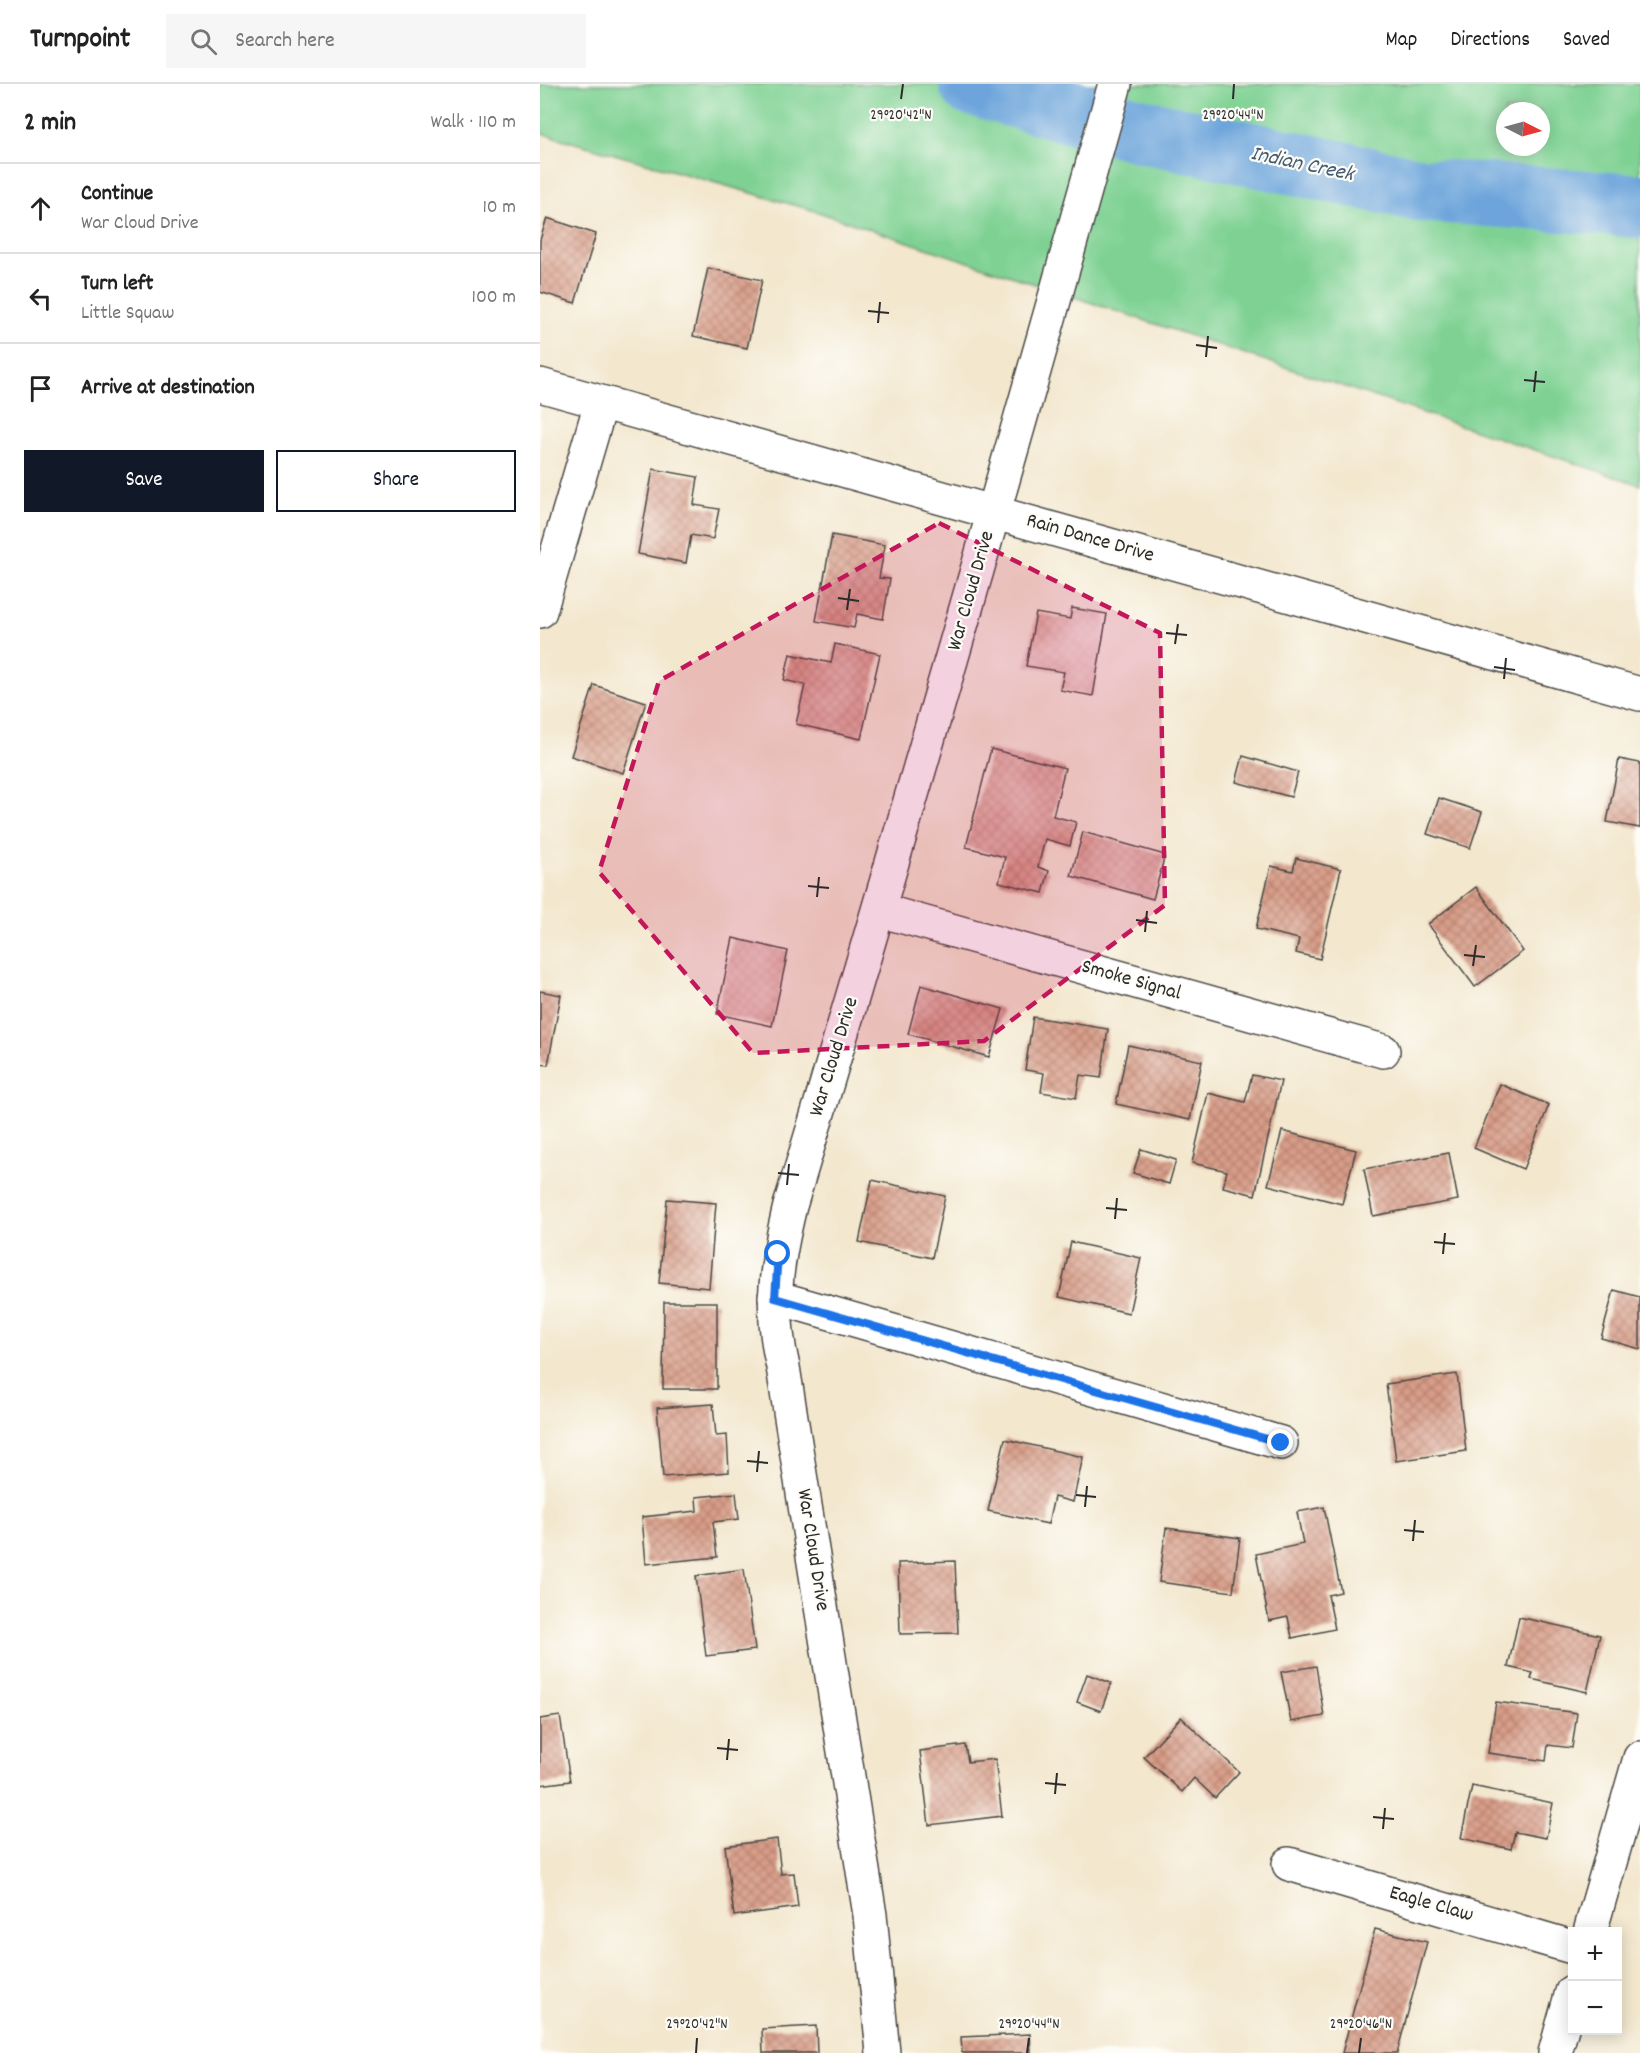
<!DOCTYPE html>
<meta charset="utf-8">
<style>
body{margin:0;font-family:Dekko,sans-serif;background:#f6f6f6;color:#222}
.controls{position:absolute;right:18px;bottom:18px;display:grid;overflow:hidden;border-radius:0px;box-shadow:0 3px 15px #0003}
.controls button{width:54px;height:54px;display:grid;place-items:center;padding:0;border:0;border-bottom:2px solid #e0e0e0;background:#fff;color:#222;font:30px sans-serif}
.compass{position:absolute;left:956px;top:18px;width:54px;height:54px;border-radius:50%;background:#fff;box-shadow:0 3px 15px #0003;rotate:96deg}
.stop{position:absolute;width:18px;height:18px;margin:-14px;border:4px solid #1a73e8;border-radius:50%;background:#fff}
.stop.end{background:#1a73e8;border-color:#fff;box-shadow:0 2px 6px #0008}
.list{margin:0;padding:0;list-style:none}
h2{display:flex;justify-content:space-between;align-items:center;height:78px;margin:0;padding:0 24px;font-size:26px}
h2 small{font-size:20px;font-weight:400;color:#767676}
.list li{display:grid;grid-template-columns:39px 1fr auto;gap:18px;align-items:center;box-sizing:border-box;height:90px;padding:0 24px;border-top:2px solid #e0e0e0}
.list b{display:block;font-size:22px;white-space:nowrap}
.list p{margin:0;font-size:20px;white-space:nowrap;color:#767676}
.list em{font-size:20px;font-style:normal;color:#767676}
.actions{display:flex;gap:12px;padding:18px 24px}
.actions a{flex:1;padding:14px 0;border:2px solid #111827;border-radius:0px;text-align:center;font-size:21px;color:#111827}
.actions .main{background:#111827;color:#fff}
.icon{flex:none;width:33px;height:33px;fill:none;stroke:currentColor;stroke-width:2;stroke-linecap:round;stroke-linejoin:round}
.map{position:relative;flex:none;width:1100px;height:1969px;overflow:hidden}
header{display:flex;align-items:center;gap:36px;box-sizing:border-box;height:84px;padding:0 30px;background:#fff;border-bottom:2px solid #e0e0e0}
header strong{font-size:28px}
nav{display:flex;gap:33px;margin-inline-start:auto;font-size:21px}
.search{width:420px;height:54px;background:#f6f6f6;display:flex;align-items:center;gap:15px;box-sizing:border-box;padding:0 21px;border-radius:0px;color:#767676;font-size:22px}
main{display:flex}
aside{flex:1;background:#fff}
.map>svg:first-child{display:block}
.green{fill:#7ed193;stroke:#547e5f;stroke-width:1.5;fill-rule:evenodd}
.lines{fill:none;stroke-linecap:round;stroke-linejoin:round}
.river{stroke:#6ca4db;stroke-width:64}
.building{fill:url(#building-cross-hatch)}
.minor-casing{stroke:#494743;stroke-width:36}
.minor{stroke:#fff;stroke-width:33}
.route{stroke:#1a73e8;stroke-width:8}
.marked{fill:#c2185b;fill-opacity:0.2;stroke:#c2185b;stroke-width:4.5;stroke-dasharray:12 8;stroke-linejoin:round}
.ticks{fill:none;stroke:#2b2b2b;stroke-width:2}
.labels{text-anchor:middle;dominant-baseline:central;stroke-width:4.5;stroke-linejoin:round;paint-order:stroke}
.street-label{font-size:21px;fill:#2b2b2b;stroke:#fdfcf7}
.water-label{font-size:22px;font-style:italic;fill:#455b71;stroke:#fdfcf7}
.ticks-label{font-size:15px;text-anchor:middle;fill:#2b2b2b;stroke:#fdfcf7;stroke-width:4.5;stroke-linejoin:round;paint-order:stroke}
</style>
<header>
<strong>Turnpoint</strong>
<div class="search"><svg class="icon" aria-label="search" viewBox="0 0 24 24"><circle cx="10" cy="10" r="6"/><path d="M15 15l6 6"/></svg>Search here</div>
<nav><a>Map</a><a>Directions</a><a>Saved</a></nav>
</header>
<main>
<aside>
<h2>2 min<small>Walk · 110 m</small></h2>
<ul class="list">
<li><svg class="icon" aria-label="ahead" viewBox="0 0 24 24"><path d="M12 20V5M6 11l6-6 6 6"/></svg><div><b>Continue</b><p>War Cloud Drive</p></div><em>10 m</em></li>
<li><svg class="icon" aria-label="left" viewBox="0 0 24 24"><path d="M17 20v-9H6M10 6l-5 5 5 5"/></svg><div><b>Turn left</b><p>Little Squaw</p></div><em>100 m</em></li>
<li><svg class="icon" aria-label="arrive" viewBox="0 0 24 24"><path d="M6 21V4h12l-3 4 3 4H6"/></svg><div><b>Arrive at destination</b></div></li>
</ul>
<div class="actions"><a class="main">Save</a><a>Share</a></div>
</aside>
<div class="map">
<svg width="1100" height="1969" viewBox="0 0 1100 1969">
<defs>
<pattern id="building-cross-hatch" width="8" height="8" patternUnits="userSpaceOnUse" patternTransform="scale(1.5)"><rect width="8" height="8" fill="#d99d88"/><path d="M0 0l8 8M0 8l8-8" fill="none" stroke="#b0806f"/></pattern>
</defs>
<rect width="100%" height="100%" fill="#fdfcf7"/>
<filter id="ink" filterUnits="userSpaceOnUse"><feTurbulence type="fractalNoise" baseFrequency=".0167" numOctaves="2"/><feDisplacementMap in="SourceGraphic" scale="12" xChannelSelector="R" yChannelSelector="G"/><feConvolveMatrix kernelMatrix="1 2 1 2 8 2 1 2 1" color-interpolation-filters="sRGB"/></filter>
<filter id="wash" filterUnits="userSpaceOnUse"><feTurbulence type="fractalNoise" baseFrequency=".008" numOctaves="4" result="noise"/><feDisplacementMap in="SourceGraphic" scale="24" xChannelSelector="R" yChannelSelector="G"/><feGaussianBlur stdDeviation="1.35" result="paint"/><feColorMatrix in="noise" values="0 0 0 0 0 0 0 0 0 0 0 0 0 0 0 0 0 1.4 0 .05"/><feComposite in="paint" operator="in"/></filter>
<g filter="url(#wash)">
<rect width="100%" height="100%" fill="#f3e7ce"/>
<!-- green -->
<path class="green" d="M0 0H1100V401L275 127 0 49ZM965 27H1001V63H965Z"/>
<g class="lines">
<!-- river -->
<polyline class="river" points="431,0 599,46 881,106 1100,122"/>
</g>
<g id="blocks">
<!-- building -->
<g class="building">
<polygon points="7,134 56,150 35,219 0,208 0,156"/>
<polygon points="168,184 222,196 207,264 153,252"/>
<polygon points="113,385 158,393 154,421 179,425 173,455 151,451 146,479 98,470"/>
<polygon points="292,451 345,461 339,494 350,495 343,535 317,530 314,544 276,537"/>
<polygon points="532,524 567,530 553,612 520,606 524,588 486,582 496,529 530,535"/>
<polygon points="295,560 340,570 321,655 256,640 265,601 244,596 250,570 291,579"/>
<polygon points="54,601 106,618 83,689 31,672"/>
<polygon points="451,665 525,684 513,732 536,738 530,762 505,755 498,783 509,787 503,809 459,798 465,773 426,763"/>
<polygon points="703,672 758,688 751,713 696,698"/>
<polygon points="1079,675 1100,679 1100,744 1067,738"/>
<polygon points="899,714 942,728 930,764 887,750"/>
<polygon points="543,748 625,771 613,815 531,792"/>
<polygon points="756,774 801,785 780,875 756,869 759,855 716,845 731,782 753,787"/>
<polygon points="936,803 983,867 935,903 888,840"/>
<polygon points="193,854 248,867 232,942 177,930"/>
<polygon points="381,901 463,925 449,973 368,950"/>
<polygon points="0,907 21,911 8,981 0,980"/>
<polygon points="493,933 568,945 561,994 540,991 536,1014 501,1008 504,989 485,986"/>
<polygon points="588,961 662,977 650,1036 576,1020"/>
<polygon points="712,991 741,997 715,1111 683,1103 687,1087 652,1079 668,1009 705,1018"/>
<polygon points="960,1000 1009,1021 983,1085 934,1064"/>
<polygon points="742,1047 816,1066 802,1120 728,1101"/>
<polygon points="601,1065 636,1076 629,1100 593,1089"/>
<polygon points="909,1069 918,1116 833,1132 824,1085"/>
<polygon points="332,1096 405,1112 392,1174 319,1158"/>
<polygon points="127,1115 176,1119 169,1204 119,1199"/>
<polygon points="531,1158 601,1174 589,1229 519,1213"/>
<polygon points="1074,1206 1100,1213 1100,1265 1061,1254"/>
<polygon points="124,1218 177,1218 177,1305 123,1305"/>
<polygon points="917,1290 926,1367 856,1377 846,1300"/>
<polygon points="173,1320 176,1352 187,1351 189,1388 123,1393 117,1324"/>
<polygon points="465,1355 543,1373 533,1418 514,1413 508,1440 448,1427"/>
<polygon points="196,1409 199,1435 173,1438 177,1473 106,1480 102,1433 157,1427 156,1413"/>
<polygon points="784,1423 801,1508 788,1511 795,1545 752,1554 748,1533 729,1537 716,1470 763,1460 757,1428"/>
<polygon points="626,1444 700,1454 693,1508 619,1498"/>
<polygon points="415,1477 418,1549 360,1550 358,1479"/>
<polygon points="204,1485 215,1566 166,1572 156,1492"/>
<polygon points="979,1533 1060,1551 1047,1608 991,1595 993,1589 968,1583"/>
<polygon points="776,1582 784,1632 751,1638 741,1588"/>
<polygon points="547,1590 571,1599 561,1627 537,1618"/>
<polygon points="956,1618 1037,1629 1032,1664 1008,1661 1006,1677 948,1669"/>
<polygon points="20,1632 30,1697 0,1701 0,1635"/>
<polygon points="641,1633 699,1688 675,1714 654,1694 642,1708 604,1673"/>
<polygon points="425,1661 428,1678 455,1675 462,1732 389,1741 380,1667"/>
<polygon points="932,1702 1013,1719 1006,1754 975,1748 971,1765 921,1754"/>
<polygon points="237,1755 241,1790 254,1789 258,1823 194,1832 185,1762"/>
<polygon points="835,1845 887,1858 857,1969 802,1969"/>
<polygon points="276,1942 277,1969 223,1969 222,1945"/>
<polygon points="490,1950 491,1969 422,1969 421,1953"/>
</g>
</g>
</g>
<g filter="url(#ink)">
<use href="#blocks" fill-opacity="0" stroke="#494743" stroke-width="1.5"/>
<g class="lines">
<defs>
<g id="minor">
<polyline points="0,301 1100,610"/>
<polyline points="0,527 61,319"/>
<polyline points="339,826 843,967"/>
<polyline points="235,1213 741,1359"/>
<polyline points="749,1780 1032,1863"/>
<polyline points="1050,1848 1100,1674"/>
<path d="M343 1969 330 1831 243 1283C229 1225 236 1180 250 1122 362 750 470 375 575 0"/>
<polyline points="1015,1969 1032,1908"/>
</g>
</defs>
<!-- minor casing -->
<use href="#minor" class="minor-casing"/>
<!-- minor -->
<use href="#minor" class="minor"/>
</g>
</g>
<g class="lines" filter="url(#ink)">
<!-- route -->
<polyline class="route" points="238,1170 235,1214 741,1359"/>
</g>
<!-- marked area -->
<path class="marked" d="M399 439 620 549 625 821 444 957 213 969 59 788 119 597Z"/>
<!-- ticks -->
<path class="ticks" d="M361 15 363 0M693 15 694 0M328 227 349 229M338 239 340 218M656 261 677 264M666 273 668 252M984 296 1005 298M994 308 996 287M298 514 319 517M307 526 310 505M626 549 647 551M635 560 638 540M954 583 975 586M964 595 966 574M268 802 289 804M277 813 279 793M596 836 617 839M605 848 607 827M924 871 945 873M933 882 936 861M238 1089 259 1091M247 1101 249 1080M566 1124 587 1126M575 1135 577 1114M894 1158 915 1160M903 1170 905 1149M207 1377 228 1379M217 1388 219 1367M536 1411 556 1413M545 1423 547 1402M864 1446 884 1448M873 1457 875 1436M177 1664 198 1666M187 1676 189 1655M505 1699 526 1701M515 1710 517 1689M833 1733 854 1735M843 1745 845 1724M156 1969 157 1954M487 1969 489 1954M819 1969 821 1954"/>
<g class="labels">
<!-- street labels -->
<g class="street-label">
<text transform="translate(550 455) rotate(16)">Rain Dance Drive</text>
<text transform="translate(432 507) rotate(-74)">War Cloud Drive</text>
<text transform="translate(591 897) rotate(16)">Smoke Signal</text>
<text transform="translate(295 973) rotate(-73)">War Cloud Drive</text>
<text transform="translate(272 1466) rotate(81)">War Cloud Drive</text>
<text transform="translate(891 1821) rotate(16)">Eagle Claw</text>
</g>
<!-- water labels -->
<g class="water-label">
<text transform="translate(762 81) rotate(12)">Indian Creek</text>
</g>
</g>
<g class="ticks-label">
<text x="361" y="35">29°20'42"N</text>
<text x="693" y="35">29°20'44"N</text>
<text x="157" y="1944">29°20'42"N</text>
<text x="489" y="1944">29°20'44"N</text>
<text x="821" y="1944">29°20'46"N</text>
</g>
</svg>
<div class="controls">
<button>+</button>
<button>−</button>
</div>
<svg class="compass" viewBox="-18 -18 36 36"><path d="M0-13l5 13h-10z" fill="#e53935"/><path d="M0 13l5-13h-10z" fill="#767676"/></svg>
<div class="stop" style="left:238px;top:1170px"></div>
<div class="stop end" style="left:741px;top:1359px"></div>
</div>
</main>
